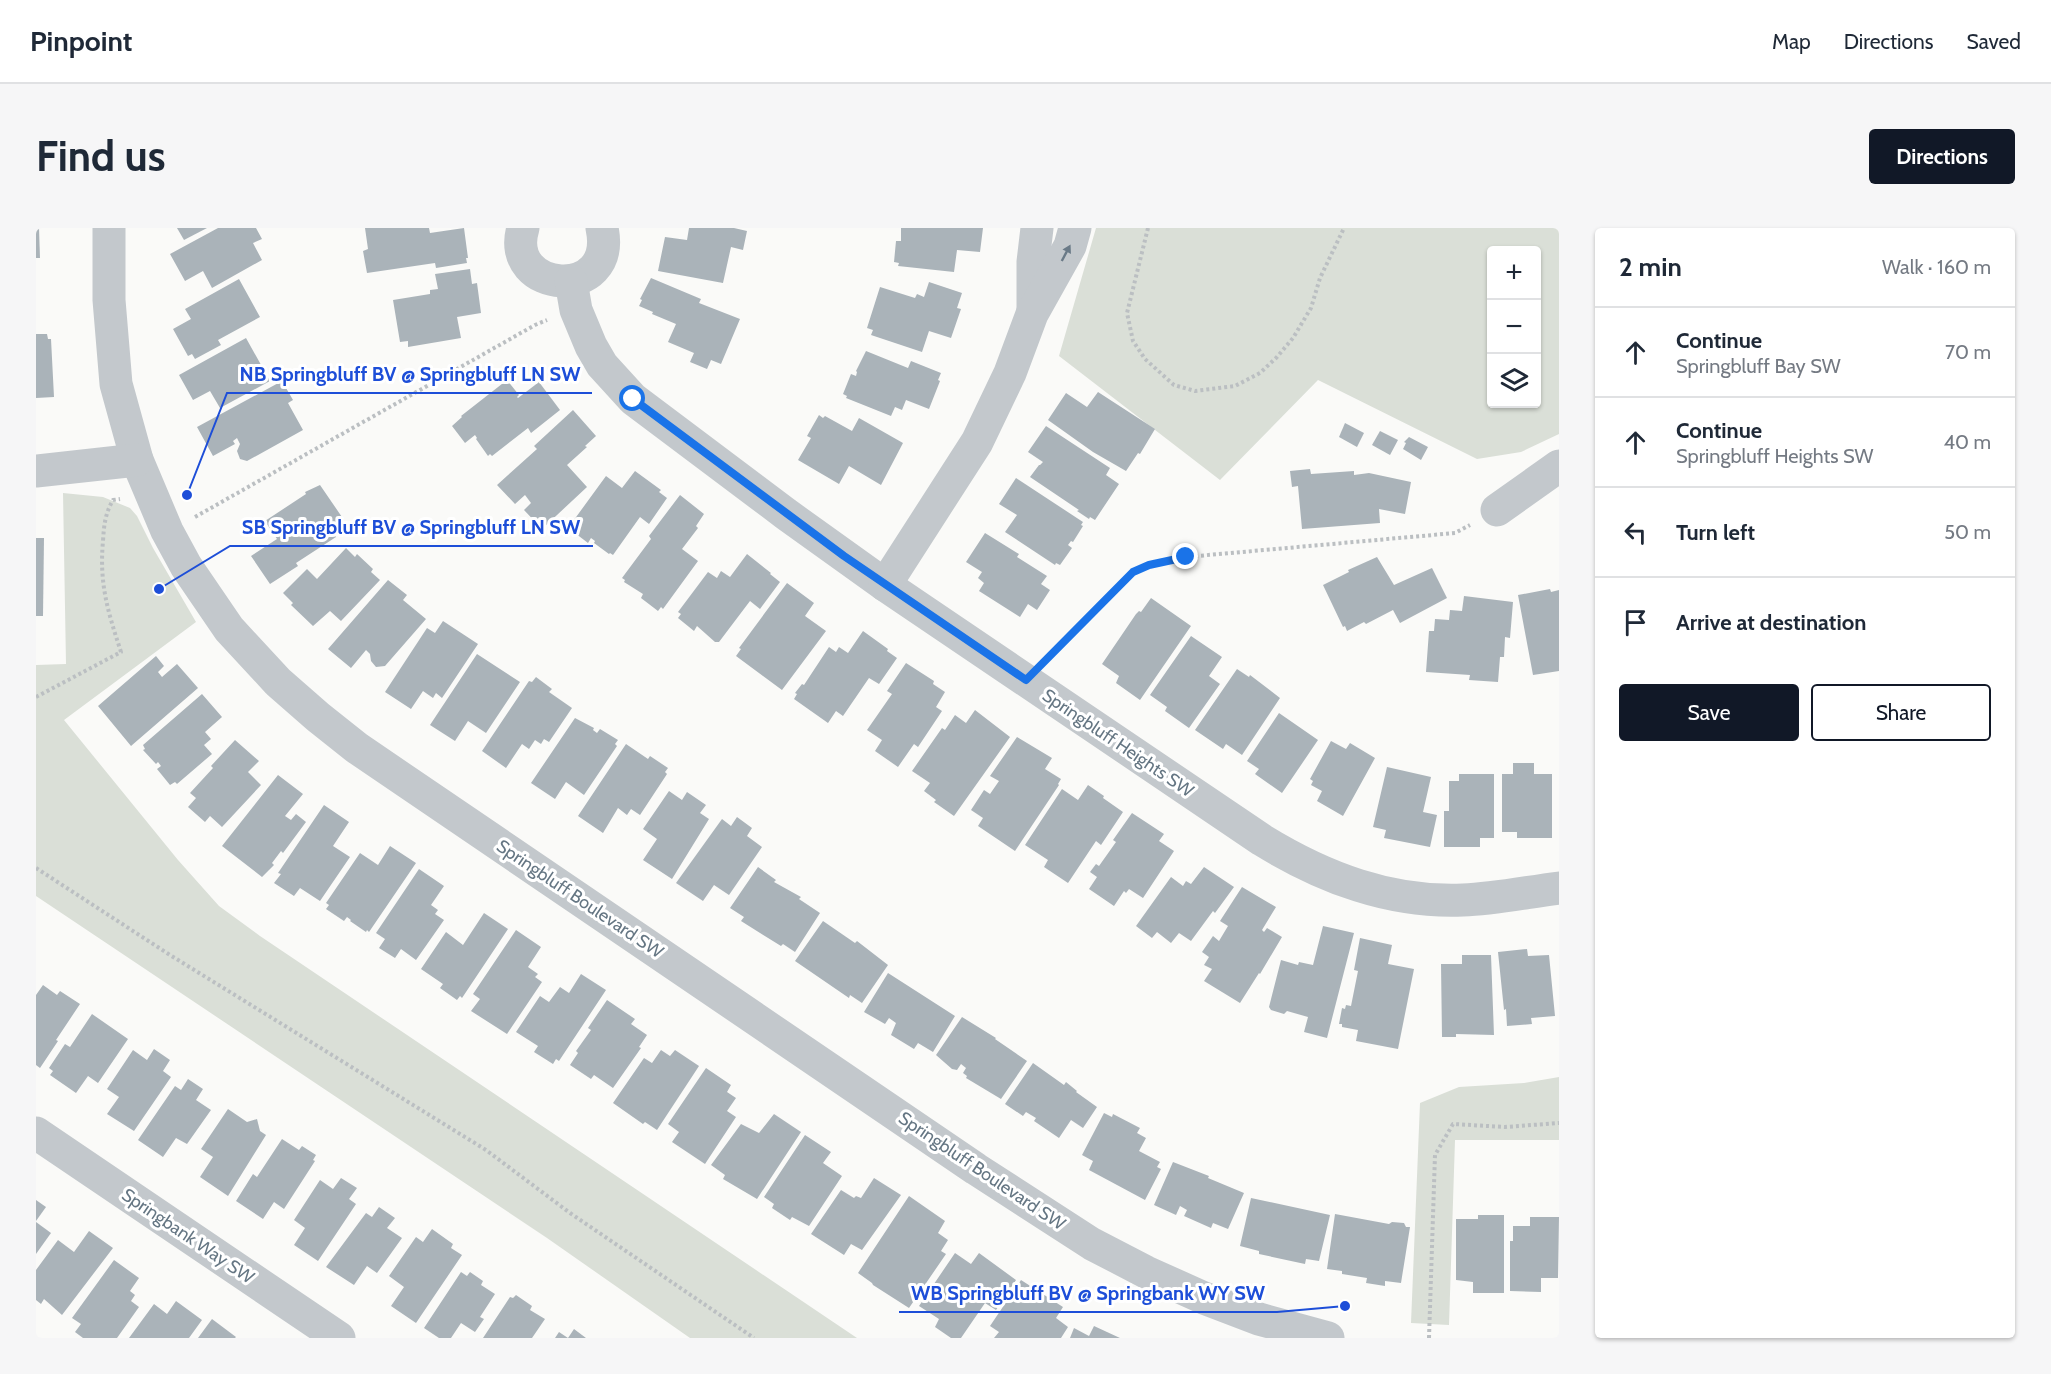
<!DOCTYPE html>
<meta charset="utf-8">
<style>
body{margin:0;font-family:Cabin,sans-serif;background:#f6f6f7;color:#1f2937}
.controls{position:absolute;right:18px;top:18px;display:grid;overflow:hidden;border-radius:6px;box-shadow:0 2px 4px #0004}
.controls button{width:54px;height:54px;display:grid;place-items:center;padding:0;border:0;border-bottom:2px solid #e0e1e3;background:#fff;color:#1f2937;font:30px sans-serif}
.stop{position:absolute;width:18px;height:18px;margin:-14px;border:4px solid #1a73e8;border-radius:50%;background:#fff}
.stop.end{background:#1a73e8;border-color:#fff;box-shadow:0 2px 6px #0008}
.list{margin:0;padding:0;list-style:none}
h2{display:flex;justify-content:space-between;align-items:center;height:78px;margin:0;padding:0 24px;font-size:26px}
h2 small{font-size:20px;font-weight:400;color:#747a83}
.list li{display:grid;grid-template-columns:39px 1fr auto;gap:18px;align-items:center;box-sizing:border-box;height:90px;padding:0 24px;border-top:2px solid #e0e1e3}
.list b{display:block;font-size:22px;white-space:nowrap}
.list p{margin:0;font-size:20px;white-space:nowrap;color:#747a83}
.list em{font-size:20px;font-style:normal;color:#747a83}
.actions{display:flex;gap:12px;padding:18px 24px}
.actions a{flex:1;padding:14px 0;border:2px solid #111827;border-radius:6px;text-align:center;font-size:21px;color:#111827}
.actions .main{background:#111827;color:#fff}
.icon{flex:none;width:33px;height:33px;fill:none;stroke:currentColor;stroke-width:2;stroke-linecap:round;stroke-linejoin:round}
.map{position:relative;flex:none;width:1523px;height:1110px;overflow:hidden;border-radius:6px}
header{display:flex;align-items:center;gap:36px;box-sizing:border-box;height:84px;padding:0 30px;background:#fff;border-bottom:2px solid #e0e1e3}
header strong{font-size:28px}
nav{display:flex;gap:33px;margin-inline-start:auto;font-size:21px}
.intro{display:flex;align-items:center;justify-content:space-between;box-sizing:border-box;height:144px;padding:0 36px}
h1{margin:0;font-size:42px}
.button{padding:15px 27px;border-radius:6px;background:#111827;color:#fff;font-size:21px;font-weight:700}
main{display:flex;gap:36px;padding:0 36px}
aside{flex:1;background:#fff;border-radius:6px;box-shadow:0 2px 4px #0004}
.map>svg:first-child{display:block}
.green{fill:#dadfd7;fill-rule:evenodd}
.building{fill:#aab3b9}
.lines{fill:none;stroke-linecap:round;stroke-linejoin:round}
.path{stroke:#bbbfc2;stroke-width:4;stroke-dasharray:3 3;stroke-linecap:butt}
.minor{stroke:#c3c8cc;stroke-width:33}
.oneway{fill:#6a7a87}
.route{stroke:#1a73e8;stroke-width:8}
.labels{text-anchor:middle;dominant-baseline:central;stroke-width:6;stroke-linejoin:round;paint-order:stroke}
.street-label{font-size:18px;fill:#657683;stroke:#fff}
.leader{fill:none;stroke:#1d4ed8;stroke-width:2}
.callout-dot{fill:#1d4ed8;stroke:#fff;stroke-width:2}
.callout-label{font-size:20px;text-anchor:middle;font-weight:bold;fill:#1d4ed8;stroke:#fff;stroke-width:6;stroke-linejoin:round;paint-order:stroke}
</style>
<header>
<strong>Pinpoint</strong>
<nav><a>Map</a><a>Directions</a><a>Saved</a></nav>
</header>
<div class="intro"><h1>Find us</h1><a class="button">Directions</a></div>
<main>
<div class="map">
<svg width="1523" height="1110" viewBox="0 0 1523 1110">
<rect width="100%" height="100%" fill="#fafaf8"/>
<!-- green -->
<g class="green">
<path d="M1060 0H1523V206L1485 224 1441 231 1282 152 1184 252 1023 128ZM1456 22H1500V176H1456Z"/>
<polygon points="27,265 67,269 94,280 101,288 117,320 160,394 28,492 142,632 183,678 224,708 821,1110 654,1110 511,1010 0,668 0,437 30,436"/>
<polygon points="1523,849 1523,912 1419,912 1413,1097 1375,1095 1384,875 1423,859 1488,855"/>
</g>
<!-- building -->
<g class="building">
<polygon points="0,0 3,0 4,30 0,30"/>
<polygon points="141,0 171,0 148,12"/>
<polygon points="182,0 220,0 226,11 217,15 226,32 176,60 167,43 149,53 134,26"/>
<polygon points="329,0 393,0 394,5 428,0 432,30 430,30 431,35 400,40 399,35 331,45 327,23 332,21"/>
<polygon points="653,0 698,0 711,3 707,22 695,19 687,55 622,43 629,9 651,12"/>
<polygon points="865,0 947,0 944,24 921,22 918,44 862,38 863,35 858,34 860,13 865,13"/>
<polygon points="434,41 436,56 441,55 445,85 421,89 425,110 372,119 372,113 364,114 357,72 394,66 394,62 402,61 399,46"/>
<polygon points="615,50 665,71 663,75 704,91 685,136 675,132 671,141 654,134 658,125 632,114 640,96 616,86 617,84 603,78 606,72 604,71"/>
<polygon points="203,51 224,89 182,112 185,117 159,131 156,126 152,128 137,101 155,91 149,81"/>
<polygon points="893,54 926,65 921,80 925,81 915,110 893,103 886,124 835,107 837,102 831,100 844,59 879,70 881,66 888,69"/>
<polygon points="0,106 11,106 12,111 15,111 18,169 0,170"/>
<polygon points="210,110 234,153 184,180 174,163 157,172 143,147"/>
<polygon points="830,123 872,140 875,133 905,145 902,152 904,153 893,181 870,172 866,182 859,179 855,188 810,170 811,168 807,166 815,146 820,148 821,144 820,143"/>
<polygon points="471,152 483,167 481,169 482,170 503,154 524,182 495,205 492,200 456,228 454,226 452,228 440,211 441,210 439,207 429,215 416,198 426,189 425,188"/>
<polygon points="246,153 257,172 252,175 267,202 211,233 204,231 201,223 204,216 201,210 197,213 199,216 177,228 161,199"/>
<polygon points="1062,164 1119,201 1104,226 1102,225 1090,243 1057,224 1012,192 1030,165 1051,179"/>
<polygon points="537,182 560,208 549,218 551,219 531,237 551,259 506,301 488,282 495,275 489,267 479,276 461,257 501,221 498,218"/>
<polygon points="783,187 787,190 789,188 816,203 823,190 867,215 845,257 813,238 803,256 762,232 775,210 771,208"/>
<polygon points="1309,195 1328,205 1321,219 1303,209"/>
<polygon points="1010,198 1074,240 1070,247 1083,256 1059,292 1054,289 1053,291 1041,283 1043,282 994,249 1003,237 1004,237 1007,234 992,224"/>
<polygon points="1344,203 1362,212 1354,227 1336,217"/>
<polygon points="1373,209 1392,219 1385,232 1367,221 1370,215 1368,214"/>
<polygon points="1274,241 1275,246 1318,243 1318,247 1333,245 1375,254 1369,286 1343,281 1344,295 1266,301 1262,258 1256,259 1254,243"/>
<polygon points="599,243 625,262 623,264 631,270 613,296 604,289 577,327 574,325 573,326 558,315 559,313 555,310 552,315 535,302 537,297 535,296 570,248 586,260"/>
<polygon points="980,250 1047,294 1045,297 1047,298 1037,314 1035,313 1032,317 1036,320 1024,337 1020,335 1019,337 969,304 981,287 963,276"/>
<polygon points="284,257 308,292 295,301 300,309 260,335 262,338 234,356 215,328 241,311 229,293 270,266 269,264"/>
<polygon points="644,267 668,286 660,298 662,300 646,321 662,333 627,381 625,379 622,383 605,370 607,366 588,354 589,352 586,350 615,311 613,308"/>
<polygon points="949,305 983,326 981,329 1011,348 1005,356 1014,362 1001,382 992,376 984,389 943,363 948,355 942,350 946,344 930,334"/>
<polygon points="0,310 8,310 7,388 0,388"/>
<polygon points="310,320 319,329 321,326 337,341 335,344 344,352 305,393 294,383 277,398 255,377 257,375 247,365 271,341 281,351"/>
<polygon points="711,326 735,345 734,346 744,354 724,381 714,373 683,414 679,414 661,398 658,403 642,390 645,386 642,384 672,344 681,350 685,343 694,349"/>
<polygon points="1341,329 1358,357 1396,340 1411,370 1364,395 1357,382 1330,396 1328,394 1311,403 1309,398 1307,399 1287,357 1313,344 1312,342"/>
<polygon points="352,352 371,367 367,372 390,391 349,438 340,439 335,433 334,426 330,422 315,440 292,421"/>
<polygon points="751,355 778,375 769,388 790,403 746,462 700,428 705,421 703,420"/>
<polygon points="1514,361 1515,364 1523,362 1523,443 1497,447 1482,367"/>
<polygon points="1428,368 1477,374 1474,410 1469,409 1468,429 1464,429 1462,454 1433,452 1434,447 1390,444 1393,403 1398,403 1399,391 1413,392 1414,382 1426,383"/>
<polygon points="1115,370 1155,398 1104,472 1080,455 1083,448 1066,436 1100,386 1103,383 1105,384"/>
<polygon points="407,393 442,416 406,470 400,465 397,470 387,463 375,481 349,464 391,400 399,405"/>
<polygon points="827,403 852,421 851,423 861,430 843,456 833,450 807,488 800,483 792,495 758,471 761,466 759,465 766,456 768,457 793,419 800,424 803,419 812,425"/>
<polygon points="1155,408 1186,429 1173,448 1184,456 1153,500 1129,483 1131,479 1114,467"/>
<polygon points="441,426 484,454 450,505 432,493 419,513 394,497"/>
<polygon points="120,428 128,438 122,444 126,449 141,436 162,460 95,518 62,478"/>
<polygon points="870,435 898,453 897,456 909,464 900,479 906,483 882,519 878,516 862,539 839,523 846,512 831,502 856,466 851,463"/>
<polygon points="1201,441 1213,449 1214,447 1244,470 1206,527 1190,516 1187,521 1159,502"/>
<polygon points="500,449 516,461 513,464 536,480 513,514 508,511 505,516 499,512 493,521 486,516 470,540 446,523 493,453 496,454"/>
<polygon points="166,466 186,489 169,504 175,511 168,517 176,526 141,556 139,554 134,557 121,541 125,538 122,534 120,536 107,522 109,521 107,517"/>
<polygon points="939,482 974,509 918,588 898,574 900,572 888,563 894,555 876,543 906,500 909,502 919,487 930,495"/>
<polygon points="1243,485 1282,512 1246,565 1219,546 1223,541 1211,533"/>
<polygon points="539,490 558,500 557,502 561,505 564,501 582,512 579,516 581,518 548,567 530,554 519,571 495,555"/>
<polygon points="981,509 1016,530 1009,541 1025,551 1022,556 1023,557 979,623 942,598 947,590 935,582 948,562 954,566 963,553 954,548"/>
<polygon points="199,512 223,533 212,544 225,557 186,599 174,588 169,594 152,579 160,570 154,565 177,540 175,538"/>
<polygon points="1295,513 1310,521 1314,515 1339,530 1307,588 1281,573 1286,563 1275,557 1277,553 1274,551"/>
<polygon points="590,516 612,531 614,528 632,540 629,544 631,546 604,587 595,581 591,587 582,580 567,605 542,588"/>
<polygon points="1477,535 1498,535 1498,546 1516,546 1516,610 1481,610 1481,604 1466,604 1466,546 1477,546"/>
<polygon points="1351,539 1395,549 1387,584 1401,587 1394,619 1348,610 1350,602 1337,599"/>
<polygon points="1423,546 1458,546 1458,610 1444,610 1444,619 1408,619 1408,583 1413,583 1413,553 1423,553"/>
<polygon points="242,547 267,566 249,588 255,592 260,586 270,594 247,625 245,623 236,635 238,637 226,649 186,618"/>
<polygon points="1052,557 1068,568 1067,570 1087,584 1065,617 1060,613 1032,655 1008,639 1012,632 989,617 1026,561 1042,572"/>
<polygon points="633,563 646,572 651,564 670,577 664,585 673,591 636,651 607,632 621,611 607,601"/>
<polygon points="288,577 313,594 297,618 314,629 284,673 264,660 258,668 238,655 245,646 242,645"/>
<polygon points="1096,585 1128,606 1123,613 1138,623 1107,670 1093,661 1090,665 1088,663 1078,678 1053,661 1061,649 1054,644 1060,636 1063,638 1080,614 1077,612"/>
<polygon points="701,589 716,600 711,608 726,619 693,667 678,657 667,673 640,655 686,591 695,598"/>
<polygon points="354,618 380,635 333,704 331,702 330,704 314,693 315,692 311,689 308,693 290,681 293,677 290,675 324,625 342,637"/>
<polygon points="722,639 740,652 738,654 765,669 763,671 784,685 759,724 747,716 745,718 705,693 708,689 694,680"/>
<polygon points="1168,639 1198,659 1179,685 1177,683 1155,713 1143,705 1135,715 1121,704 1116,710 1100,698 1135,649 1147,658 1150,653 1155,656"/>
<polygon points="383,641 408,658 395,677 402,682 399,686 408,692 380,732 365,721 359,730 343,720 349,711 340,705"/>
<polygon points="1206,659 1240,679 1226,702 1228,704 1231,700 1246,709 1224,746 1223,745 1204,775 1168,753 1176,741 1168,737 1173,729 1166,724 1177,708 1183,713 1192,698 1184,693"/>
<polygon points="448,685 472,701 426,770 424,768 421,772 404,760 407,756 385,741 410,704 427,717"/>
<polygon points="787,693 819,715 821,713 852,737 826,775 814,767 813,770 759,733"/>
<polygon points="1287,698 1318,705 1291,810 1268,804 1272,789 1251,783 1248,786 1235,782 1233,779 1245,732 1262,737 1263,734 1277,737"/>
<polygon points="480,702 505,719 492,739 502,746 499,749 506,754 471,806 435,783 444,771 437,766"/>
<polygon points="1324,710 1356,717 1352,736 1378,741 1362,821 1320,813 1322,802 1306,799 1306,796 1303,796 1306,780 1309,781 1310,777 1315,778 1322,743 1318,742"/>
<polygon points="1491,721 1492,728 1513,727 1519,788 1495,790 1496,796 1471,798 1470,781 1468,782 1462,724"/>
<polygon points="1426,727 1455,727 1458,807 1420,806 1420,809 1406,809 1405,736 1426,736"/>
<polygon points="852,745 919,788 897,824 882,815 878,821 855,807 860,795 853,790 849,796 828,784"/>
<polygon points="545,746 570,762 523,833 520,831 517,836 498,824 502,818 480,804 504,768 513,774 524,759 533,765"/>
<polygon points="7,757 21,767 24,763 44,776 20,812 22,813 4,840 0,837 0,767"/>
<polygon points="571,772 599,791 595,796 611,807 603,819 605,820 577,860 558,847 555,851 534,837 542,825 540,823 555,802 552,800"/>
<polygon points="56,786 92,811 62,855 52,848 40,865 14,847 17,843 13,840 29,816 34,819"/>
<polygon points="926,789 960,810 959,811 991,833 965,871 930,850 931,848 927,845 930,840 925,836 921,842 916,841 900,827"/>
<polygon points="118,821 134,832 127,843 135,849 98,903 71,886 83,869 71,861 97,822 111,832"/>
<polygon points="625,822 634,828 639,822 663,838 621,902 609,894 607,896 577,875 608,830 616,835"/>
<polygon points="997,835 1028,857 1030,854 1041,863 1040,864 1061,879 1047,900 1035,892 1023,910 998,893 1000,890 990,884 987,888 969,876"/>
<polygon points="670,840 695,857 691,864 700,870 691,883 700,889 669,936 636,914 643,904 632,896"/>
<polygon points="152,851 167,861 160,872 175,882 151,916 140,910 127,929 102,912 139,858 145,862"/>
<polygon points="192,881 211,894 221,891 224,903 230,907 192,968 164,949 177,929 165,921"/>
<polygon points="1068,885 1076,889 1077,886 1104,900 1101,905 1110,910 1103,923 1124,934 1121,939 1125,941 1109,972 1053,942 1057,933 1046,927"/>
<polygon points="738,886 765,904 721,971 687,951 689,947 675,937 705,896 723,905"/>
<polygon points="769,907 795,924 787,935 806,948 773,998 756,989 754,992 736,980 738,976 728,969"/>
<polygon points="246,911 263,922 266,918 280,927 277,932 279,933 248,981 238,974 227,991 200,973 217,946 221,949"/>
<polygon points="1137,934 1173,948 1172,950 1208,965 1192,1001 1177,995 1175,1000 1148,988 1151,982 1144,978 1140,987 1118,977"/>
<polygon points="305,950 321,960 313,971 320,976 282,1033 258,1017 269,1000 258,992 284,952 297,961"/>
<polygon points="838,950 865,967 826,1022 815,1016 808,1027 775,1006 805,962 818,970 820,968 825,970"/>
<polygon points="873,968 909,993 902,1005 912,1012 905,1023 910,1026 873,1080 837,1057 836,1055 822,1045"/>
<polygon points="1215,970 1294,987 1283,1033 1270,1031 1269,1036 1223,1026 1223,1023 1204,1018"/>
<polygon points="0,972 10,979 0,993"/>
<polygon points="343,979 359,990 351,1000 366,1010 341,1045 331,1038 318,1057 290,1039 330,985 336,989"/>
<polygon points="1299,986 1353,996 1356,994 1368,995 1370,999 1374,999 1365,1055 1349,1053 1349,1058 1330,1055 1331,1050 1306,1046 1306,1043 1291,1041"/>
<polygon points="1442,987 1468,987 1468,1065 1437,1065 1437,1054 1420,1052 1420,991 1442,991"/>
<polygon points="1494,989 1523,989 1522,1050 1505,1050 1505,1064 1474,1063 1474,1013 1477,1013 1477,998 1494,998"/>
<polygon points="0,994 15,1005 0,1026"/>
<polygon points="396,1001 417,1016 415,1020 426,1027 380,1095 355,1078 368,1059 353,1048 380,1009 387,1014"/>
<polygon points="53,1003 77,1020 26,1087 8,1071 5,1076 0,1072 0,1042 22,1012 38,1024"/>
<polygon points="919,1025 935,1036 943,1025 980,1052 960,1082 949,1075 925,1110 915,1110 899,1099 903,1091 883,1078"/>
<polygon points="78,1032 103,1050 94,1063 99,1067 95,1073 103,1079 81,1110 47,1110 39,1104 45,1096 36,1090"/>
<polygon points="425,1044 431,1048 434,1044 447,1053 445,1057 459,1066 444,1089 448,1091 439,1104 425,1095 415,1110 403,1110 388,1100"/>
<polygon points="985,1052 1027,1079 1020,1090 1032,1099 1025,1110 958,1110 963,1104 954,1098"/>
<polygon points="480,1067 496,1078 494,1082 509,1091 496,1110 447,1110 474,1069 477,1070"/>
<polygon points="140,1073 166,1092 153,1110 93,1110 118,1076 131,1086"/>
<polygon points="176,1091 200,1109 199,1110 162,1110"/>
<polygon points="1058,1098 1084,1110 1034,1110 1038,1100 1053,1108"/>
<polygon points="538,1101 550,1110 519,1110 523,1104 532,1110"/>
</g>
<g class="lines">
<!-- path -->
<g class="path">
<polyline points="1112,0 1091,85 1097,113 1109,131 1138,157 1159,163 1199,158 1224,145 1241,129 1257,110 1275,80 1284,50 1308,0"/>
<polyline points="159,289 499,97 511,92"/>
<polyline points="1011,430 1097,344 1113,337 1150,329 1419,305 1434,297"/>
<path d="M0 469 85 424C72 384 63 356 67 313 68 297 69 286 77 272L84 271"/>
<polyline points="0,640 134,727 450,922 534,985 718,1110"/>
<polyline points="1393,1110 1399,927 1417,896 1469,899 1523,895"/>
</g>
<!-- minor -->
<g class="minor">
<polyline points="73,0 73,72 80,156 101,232 131,303 150,338 193,401 242,454 282,489 321,520 940,941 1056,1016 1110,1044 1168,1070 1223,1091 1292,1110"/>
<path d="M487 0C467 66 582 75 566 0"/>
<path d="M535 53 540 82 555 118 566 137 597 171 750 286 849 357 1226 612C1288 650 1354 675 1427 672 1459 671 1491 664 1523 660"/>
<polyline points="997,81 997,34 1001,0"/>
<polyline points="0,243 101,232"/>
<polyline points="1461,282 1523,238"/>
<polyline points="849,357 941,214 974,145 996,86 1034,18 1039,0"/>
<polyline points="0,905 303,1110"/>
</g>
</g>
<!-- one-way arrows -->
<defs><path id="oneway-solid" d="M-6-.8H1V-3.2L6.5 0L1 3.2V.8H-6Z" transform="scale(1.5)"/></defs>
<use class="oneway" href="#oneway-solid" transform="translate(1030 25) rotate(-62)"/>
<g class="lines">
<!-- route -->
<polyline class="route" points="597,171 808,328 990,452 1097,344 1113,337 1150,329"/>
</g>
<g class="labels">
<!-- street labels -->
<g class="street-label">
<text transform="translate(1082 515) rotate(34)">Springbluff Heights SW</text>
<text transform="translate(544 671) rotate(34)">Springbluff Boulevard SW</text>
<text transform="translate(946 943) rotate(34)">Springbluff Boulevard SW</text>
<text transform="translate(152 1008) rotate(34)">Springbank Way SW</text>
</g>
</g>
<!-- callouts -->
<path class="leader" d="M151 267L191 165H556M123 361L194 318H557M1309 1078L1241 1084H863"/>
<g class="callout-dot">
<circle cx="151" cy="267" r="6"/>
<circle cx="123" cy="361" r="6"/>
<circle cx="1309" cy="1078" r="6"/>
</g>
<g class="callout-label">
<text x="374" y="153">NB Springbluff BV @ Springbluff LN SW</text>
<text x="375" y="306">SB Springbluff BV @ Springbluff LN SW</text>
<text x="1052" y="1072">WB Springbluff BV @ Springbank WY SW</text>
</g>
</svg>
<div class="controls">
<button>+</button>
<button>−</button>
<button><svg class="icon" aria-label="layers" viewBox="0 0 24 24"><path d="M12 4l9 5-9 5-9-5zM3 14l9 5 9-5"/></svg></button>
</div>
<div class="stop" style="left:597px;top:171px"></div>
<div class="stop end" style="left:1150px;top:329px"></div>
</div>
<aside>
<h2>2 min<small>Walk · 160 m</small></h2>
<ul class="list">
<li><svg class="icon" aria-label="ahead" viewBox="0 0 24 24"><path d="M12 20V5M6 11l6-6 6 6"/></svg><div><b>Continue</b><p>Springbluff Bay SW</p></div><em>70 m</em></li>
<li><svg class="icon" aria-label="ahead" viewBox="0 0 24 24"><path d="M12 20V5M6 11l6-6 6 6"/></svg><div><b>Continue</b><p>Springbluff Heights SW</p></div><em>40 m</em></li>
<li><svg class="icon" aria-label="left" viewBox="0 0 24 24"><path d="M17 20v-9H6M10 6l-5 5 5 5"/></svg><div><b>Turn left</b></div><em>50 m</em></li>
<li><svg class="icon" aria-label="arrive" viewBox="0 0 24 24"><path d="M6 21V4h12l-3 4 3 4H6"/></svg><div><b>Arrive at destination</b></div></li>
</ul>
<div class="actions"><a class="main">Save</a><a>Share</a></div>
</aside>
</main>
